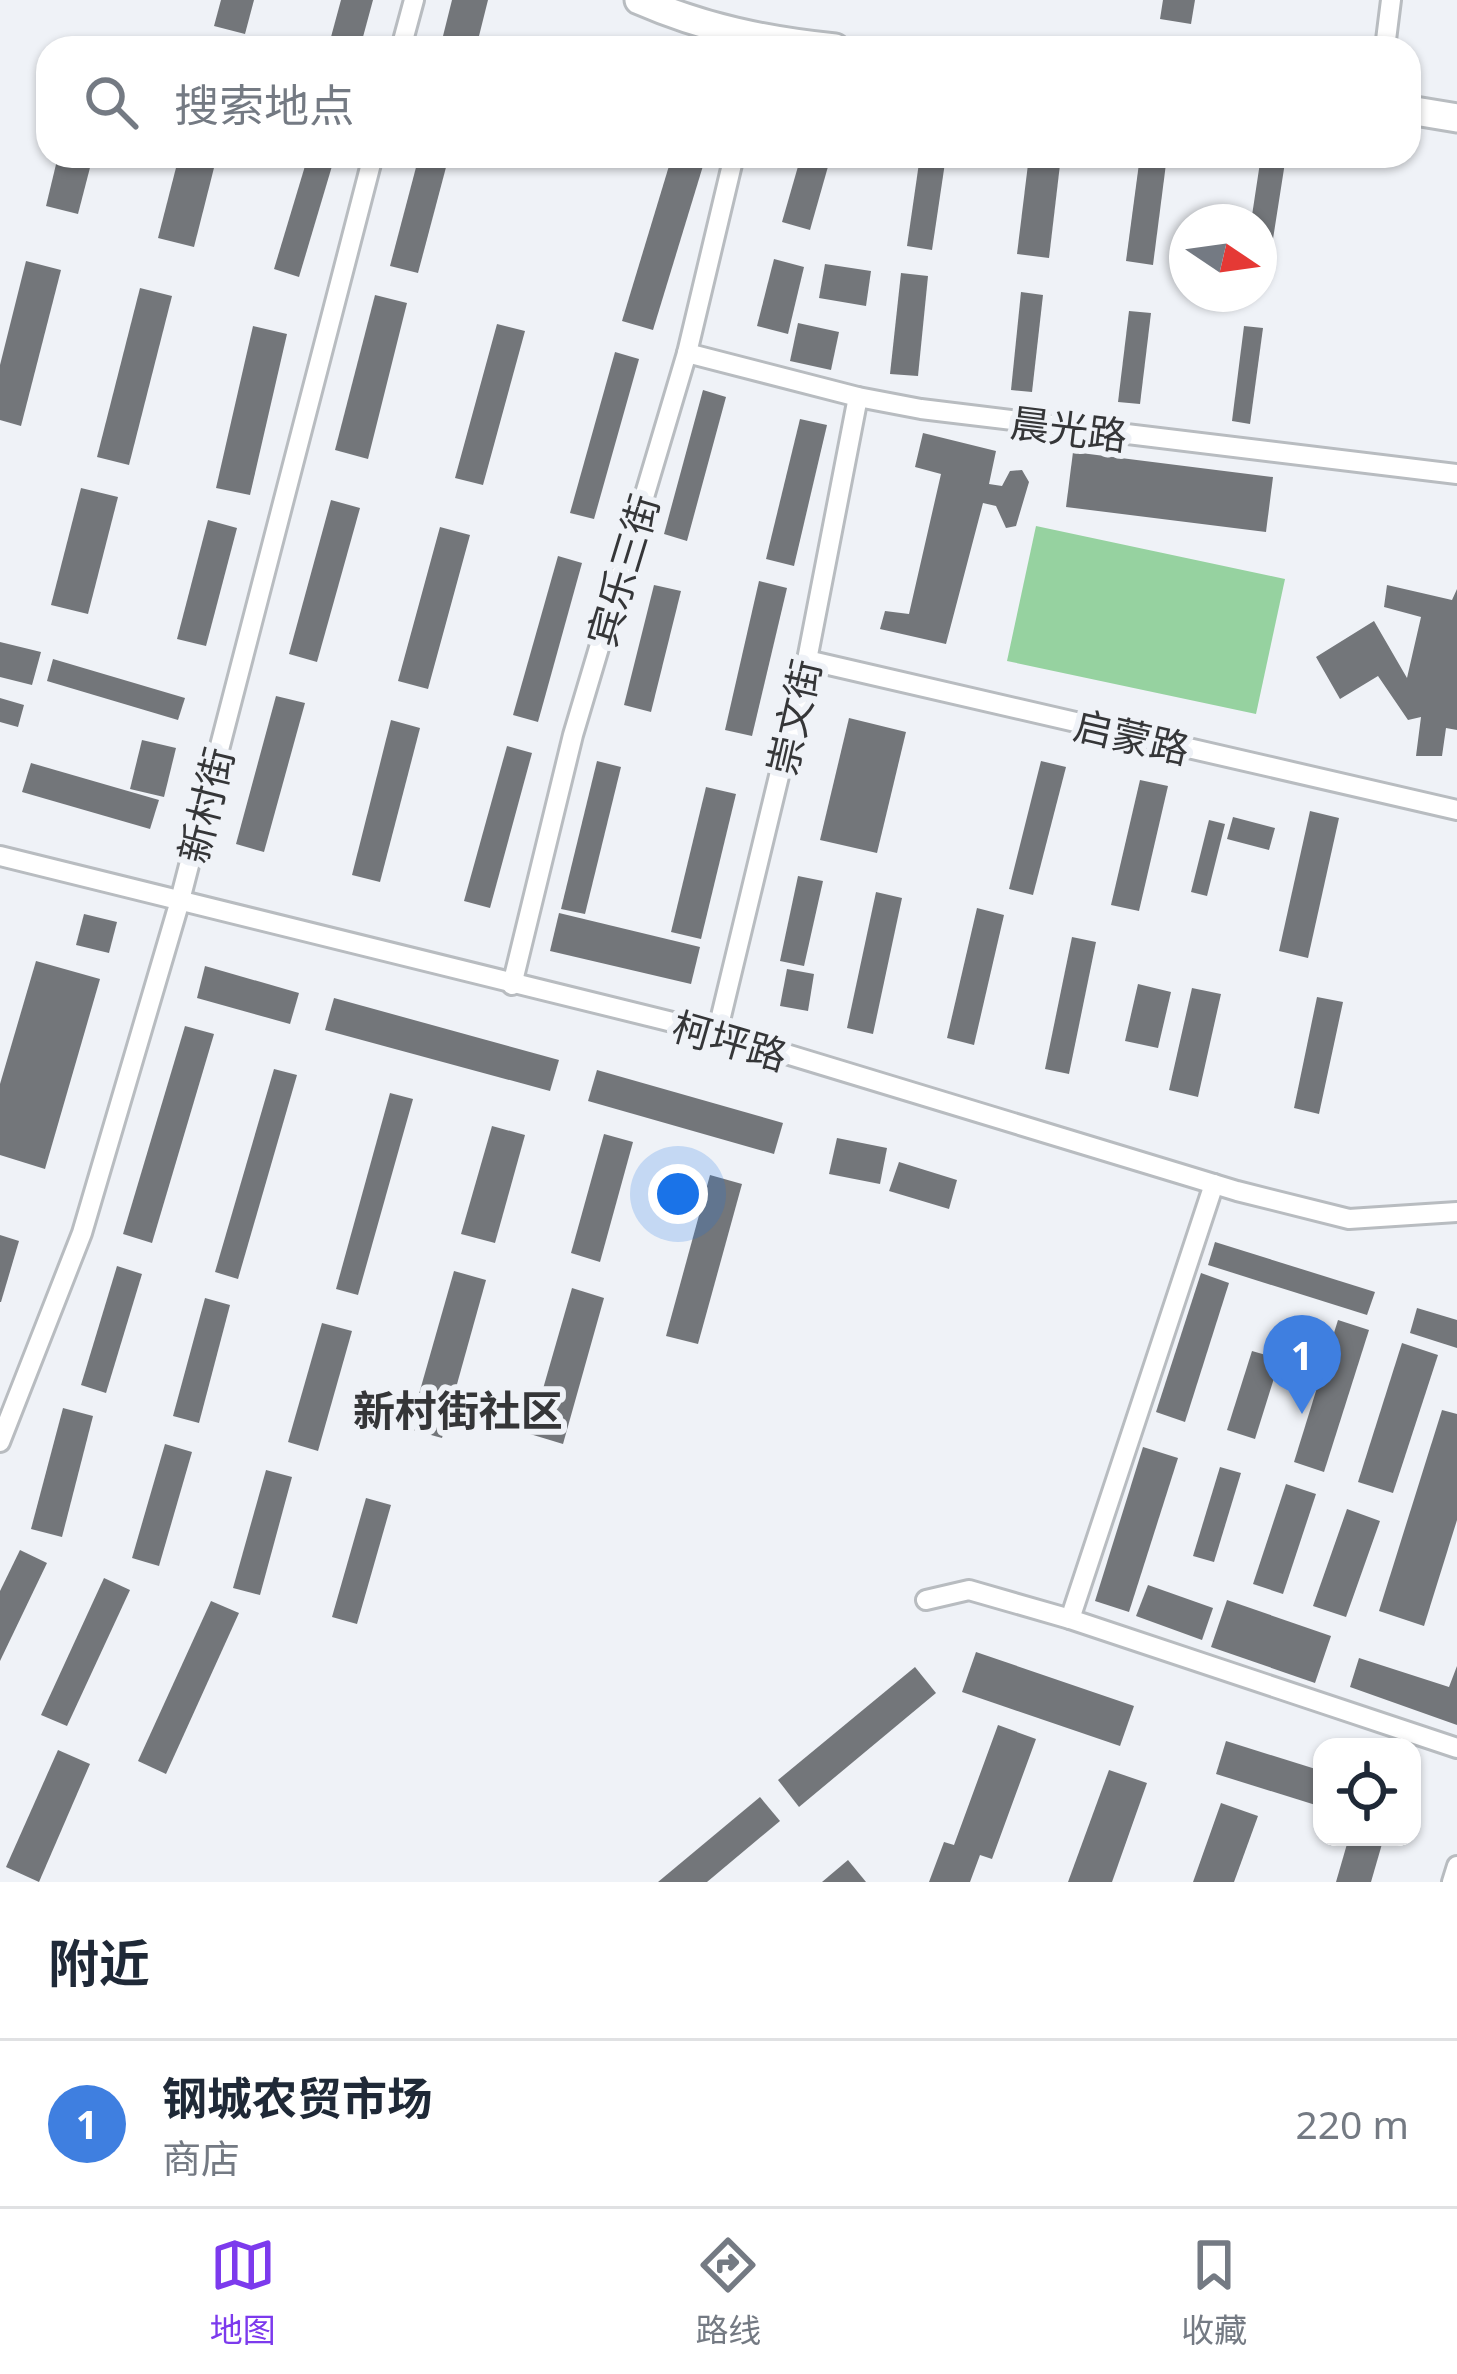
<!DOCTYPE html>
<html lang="zh">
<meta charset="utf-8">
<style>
body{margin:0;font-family:"Noto Sans","Noto Sans SC",sans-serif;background:#f2f2f3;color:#1f2937}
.controls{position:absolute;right:36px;bottom:36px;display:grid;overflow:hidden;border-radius:24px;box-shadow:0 3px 9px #0004}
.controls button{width:108px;height:108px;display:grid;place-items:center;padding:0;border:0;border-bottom:3px solid #e0e1e3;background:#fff;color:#1f2937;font:60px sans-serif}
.compass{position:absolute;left:1169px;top:204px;width:108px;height:108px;border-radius:50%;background:#fff;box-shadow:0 3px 9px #0004;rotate:103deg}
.you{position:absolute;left:678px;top:1194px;width:42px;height:42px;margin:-30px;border:9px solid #fff;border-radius:50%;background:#1a73e8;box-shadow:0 0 0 18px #1a73e833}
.badge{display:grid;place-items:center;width:78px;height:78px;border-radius:50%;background:#7c3aed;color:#fff;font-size:39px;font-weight:700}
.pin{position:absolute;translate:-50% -99px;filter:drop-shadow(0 3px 6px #0008)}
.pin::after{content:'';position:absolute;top:63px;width:42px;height:36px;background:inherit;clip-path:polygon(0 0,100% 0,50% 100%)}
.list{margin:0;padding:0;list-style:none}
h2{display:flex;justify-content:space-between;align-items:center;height:156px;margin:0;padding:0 48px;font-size:51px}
h2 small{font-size:39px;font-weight:400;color:#747a83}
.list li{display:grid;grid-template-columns:78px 1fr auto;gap:36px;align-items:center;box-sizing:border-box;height:168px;padding:0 48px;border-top:3px solid #e0e1e3}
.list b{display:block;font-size:45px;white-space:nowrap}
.list p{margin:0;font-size:39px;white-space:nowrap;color:#747a83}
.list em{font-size:39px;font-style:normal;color:#747a83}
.icon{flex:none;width:66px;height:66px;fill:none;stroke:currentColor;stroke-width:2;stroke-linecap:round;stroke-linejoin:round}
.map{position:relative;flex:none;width:1457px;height:1882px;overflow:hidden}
.search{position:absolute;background:#fff;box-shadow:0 3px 9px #0004;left:36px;right:36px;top:36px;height:132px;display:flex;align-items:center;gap:30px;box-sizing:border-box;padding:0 42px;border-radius:36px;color:#747a83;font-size:45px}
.sheet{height:324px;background:#fff}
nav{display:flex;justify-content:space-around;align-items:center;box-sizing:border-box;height:168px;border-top:3px solid #e0e1e3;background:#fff;font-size:33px;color:#747a83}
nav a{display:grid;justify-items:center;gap:6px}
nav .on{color:#7c3aed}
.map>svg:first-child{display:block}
.green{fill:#96d2a0}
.building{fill:#73767a}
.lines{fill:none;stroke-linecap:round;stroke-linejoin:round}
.street-casing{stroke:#b8bcc0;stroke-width:24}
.secondary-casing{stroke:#b8bcc0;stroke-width:33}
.street{stroke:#fff;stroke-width:18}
.secondary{stroke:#fff;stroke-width:27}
.labels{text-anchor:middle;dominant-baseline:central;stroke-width:12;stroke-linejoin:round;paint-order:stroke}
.street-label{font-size:39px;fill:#353638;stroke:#eff2f7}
.neighbourhood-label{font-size:42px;font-weight:bold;fill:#353638;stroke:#eff2f7}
</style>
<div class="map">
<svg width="1457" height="1882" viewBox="0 0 1457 1882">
<rect width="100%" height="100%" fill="#eff2f7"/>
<!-- green -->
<polygon class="green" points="1036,526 1285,579 1256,714 1007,661"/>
<!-- building -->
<g class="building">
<polygon points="221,0 254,0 245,34 214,26"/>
<polygon points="341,0 373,0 360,48 328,48"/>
<polygon points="452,0 488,0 476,48 440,48"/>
<polygon points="1163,0 1195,0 1191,24 1160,19"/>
<polygon points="58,156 93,156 78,214 46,206"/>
<polygon points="179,156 217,156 194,247 158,238"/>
<polygon points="308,156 335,156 299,277 274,269"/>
<polygon points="419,156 449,156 418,273 390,266"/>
<polygon points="672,156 706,156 653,330 622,321"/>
<polygon points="801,156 831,156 810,230 782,222"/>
<polygon points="920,156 946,156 932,250 907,246"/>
<polygon points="1029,156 1061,156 1049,258 1017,254"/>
<polygon points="1140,156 1167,156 1153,265 1126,261"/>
<polygon points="1261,156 1286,156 1265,290 1259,289 1259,222 1251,222"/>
<polygon points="774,259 804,267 788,334 757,326"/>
<polygon points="26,261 61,270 21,426 0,420 0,365"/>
<polygon points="825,264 871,271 866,306 819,298"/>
<polygon points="901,273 928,276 918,376 890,374"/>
<polygon points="140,288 172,296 129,465 97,457"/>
<polygon points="1021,292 1043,295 1032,392 1011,390"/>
<polygon points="375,295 407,303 368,459 335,450"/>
<polygon points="1129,311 1151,313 1140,404 1118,402"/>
<polygon points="798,323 839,332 831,370 790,361"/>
<polygon points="497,324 525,331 483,485 455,478"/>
<polygon points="253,326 287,334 250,495 216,488"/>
<polygon points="1244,326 1263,328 1250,424 1232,421"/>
<polygon points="615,352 639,359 594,519 570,513"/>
<polygon points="703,390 726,397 687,541 664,534"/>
<polygon points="800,419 827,425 794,566 766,559"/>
<polygon points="923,433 996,451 989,484 1002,486 1010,471 1022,470 1029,482 1016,526 1006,528 996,506 983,503 946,644 880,629 885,611 909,614 941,474 915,467"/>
<polygon points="1073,452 1273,477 1266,532 1066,507"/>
<polygon points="81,488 118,497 88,614 51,605"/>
<polygon points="331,500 360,508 317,662 289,654"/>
<polygon points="208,520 237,528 206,646 177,639"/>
<polygon points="440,527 470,535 428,689 398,681"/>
<polygon points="558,556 582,563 538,722 513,715"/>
<polygon points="759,581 787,588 752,736 725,730"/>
<polygon points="654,585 681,591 651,712 624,705"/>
<polygon points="1387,585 1452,600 1457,589 1457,730 1446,728 1442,756 1416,756 1421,717 1408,720 1378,676 1340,699 1316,657 1374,621 1407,678 1421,617 1384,607"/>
<polygon points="0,642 41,652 32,685 0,677"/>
<polygon points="53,659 185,698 178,720 47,681"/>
<polygon points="276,696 305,703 264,852 236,844"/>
<polygon points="0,698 24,705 18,727 0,722"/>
<polygon points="849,718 906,732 877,853 820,840"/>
<polygon points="391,720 420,728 380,882 352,875"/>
<polygon points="142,740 176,748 164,797 130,789"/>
<polygon points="507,746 532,753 490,908 464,901"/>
<polygon points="597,761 621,767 585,914 561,909"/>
<polygon points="1041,761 1066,767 1033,895 1009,889"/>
<polygon points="31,763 159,800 150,829 22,792"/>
<polygon points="1140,780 1168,786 1139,911 1111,905"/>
<polygon points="706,787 736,794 701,939 671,932"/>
<polygon points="1310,811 1339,818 1308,958 1279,951"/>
<polygon points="1233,817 1275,828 1269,850 1227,839"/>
<polygon points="1209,820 1225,824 1207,896 1191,892"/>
<polygon points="798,876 823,881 804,966 780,961"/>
<polygon points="876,892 902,898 873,1034 847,1028"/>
<polygon points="977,908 1004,915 974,1045 947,1038"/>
<polygon points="559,913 700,947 691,984 550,951"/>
<polygon points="84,914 117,922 109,953 76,945"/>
<polygon points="1072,937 1096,942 1069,1074 1045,1069"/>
<polygon points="36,961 100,979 45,1169 0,1155 0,1084"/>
<polygon points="205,966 299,993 290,1024 197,998"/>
<polygon points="787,969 814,974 808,1011 780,1006"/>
<polygon points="1138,984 1171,992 1158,1048 1125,1041"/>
<polygon points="1192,988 1221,994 1198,1097 1169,1090"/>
<polygon points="1317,997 1343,1002 1319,1114 1294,1108"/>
<polygon points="334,998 559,1060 550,1091 325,1030"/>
<polygon points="185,1026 214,1034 152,1243 123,1234"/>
<polygon points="274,1069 297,1075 238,1279 215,1272"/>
<polygon points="597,1070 783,1123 774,1154 588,1101"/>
<polygon points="390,1093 413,1099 358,1295 336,1289"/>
<polygon points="492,1126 525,1135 495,1243 461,1234"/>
<polygon points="604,1134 633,1142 600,1262 571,1253"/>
<polygon points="837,1138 887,1148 880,1184 829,1174"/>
<polygon points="899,1162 957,1180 949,1209 889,1191"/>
<polygon points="710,1175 742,1184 698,1344 666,1336"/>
<polygon points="0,1235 19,1241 1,1302 0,1302"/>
<polygon points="1215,1242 1375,1292 1367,1315 1208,1265"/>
<polygon points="117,1266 142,1274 106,1393 81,1385"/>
<polygon points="454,1271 486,1280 442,1438 409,1429"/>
<polygon points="1201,1273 1229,1283 1185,1422 1156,1412"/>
<polygon points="572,1288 604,1298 563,1444 530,1434"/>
<polygon points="205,1298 230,1305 199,1423 173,1416"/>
<polygon points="1417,1308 1457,1320 1457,1348 1410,1333"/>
<polygon points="1338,1320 1369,1330 1324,1472 1294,1462"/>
<polygon points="322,1323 352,1331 318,1451 288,1442"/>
<polygon points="1402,1343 1438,1355 1393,1493 1358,1482"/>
<polygon points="1252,1351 1280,1359 1255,1439 1227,1430"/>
<polygon points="63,1408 93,1416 62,1537 31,1529"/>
<polygon points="1442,1410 1457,1414 1457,1520 1424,1626 1379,1611"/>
<polygon points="165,1444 192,1452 159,1566 132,1558"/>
<polygon points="1143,1447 1178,1458 1129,1612 1095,1601"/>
<polygon points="1220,1467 1241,1473 1214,1562 1193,1556"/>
<polygon points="266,1470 292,1477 260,1595 233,1588"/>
<polygon points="1286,1484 1316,1494 1283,1594 1253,1584"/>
<polygon points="366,1498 391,1505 357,1624 332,1617"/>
<polygon points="1347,1509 1380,1521 1346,1617 1313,1606"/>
<polygon points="20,1550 47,1563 0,1661 0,1591"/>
<polygon points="104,1578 130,1590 67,1726 41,1715"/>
<polygon points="1148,1585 1213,1608 1202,1640 1136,1616"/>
<polygon points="1227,1600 1331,1636 1315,1683 1211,1647"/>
<polygon points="211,1601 239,1613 166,1774 138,1761"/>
<polygon points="976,1652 1134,1706 1120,1746 962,1692"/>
<polygon points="1359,1658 1449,1687 1457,1666 1457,1725 1350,1687"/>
<polygon points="915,1667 936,1693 799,1807 778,1780"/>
<polygon points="998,1725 1036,1739 992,1859 980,1855 970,1882 929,1882 944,1842 954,1845"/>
<polygon points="1226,1741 1322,1771 1322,1807 1216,1774"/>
<polygon points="58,1750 90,1764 39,1882 6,1867"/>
<polygon points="1109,1770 1147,1783 1112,1882 1068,1882"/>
<polygon points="760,1797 780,1821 707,1882 658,1882"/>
<polygon points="1221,1803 1258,1816 1234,1882 1193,1882"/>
<polygon points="1349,1837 1384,1837 1371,1882 1336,1882"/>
<polygon points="848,1860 866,1882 822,1882"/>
</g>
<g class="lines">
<defs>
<g id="street">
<polyline points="401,48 414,0"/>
<polyline points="1385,48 1391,0"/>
<polyline points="687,353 858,397 921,409 1457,474"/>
<polyline points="807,660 1457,810"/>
<polyline points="0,856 717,1033 1237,1191 1349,1219 1457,1212"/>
<polyline points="512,985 573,735 687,353 734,156"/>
<polyline points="717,1033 807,660 858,397"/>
<polyline points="0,1442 82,1233 179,904 373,156"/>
<polyline points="926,1600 969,1590 1070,1619 1457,1748"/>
<polyline points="1070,1619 1214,1184"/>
<polyline points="1452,1882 1457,1866"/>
</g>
<g id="secondary">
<path d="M639 0C703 28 766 41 835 48"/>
<polyline points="1409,110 1457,118"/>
</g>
</defs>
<!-- street casing -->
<use href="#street" class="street-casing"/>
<!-- secondary casing -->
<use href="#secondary" class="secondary-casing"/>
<!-- street -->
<use href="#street" class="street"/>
<!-- secondary -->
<use href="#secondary" class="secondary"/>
</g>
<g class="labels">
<!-- street labels -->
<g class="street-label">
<text transform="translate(1069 428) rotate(7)">晨光路</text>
<text transform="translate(622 570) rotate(-73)">宾乐三街</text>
<text transform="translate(793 717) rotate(-77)">崇文街</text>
<text transform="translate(1132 736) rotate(13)">启蒙路</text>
<text transform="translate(205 805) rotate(-76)">新村街</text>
<text transform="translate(730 1040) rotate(16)">柯坪路</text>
</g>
<!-- neighbourhood labels -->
<g class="neighbourhood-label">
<text x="458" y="1409">新村街社区</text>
</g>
</g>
</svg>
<div class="controls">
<button><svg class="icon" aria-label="locate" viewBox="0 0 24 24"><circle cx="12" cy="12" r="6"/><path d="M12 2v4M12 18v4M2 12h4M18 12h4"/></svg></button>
</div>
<svg class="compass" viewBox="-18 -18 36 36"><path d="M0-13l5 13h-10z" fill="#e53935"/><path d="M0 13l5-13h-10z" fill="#747a83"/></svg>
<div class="you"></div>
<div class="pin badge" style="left:1302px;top:1414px;background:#3f7fe0">1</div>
<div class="search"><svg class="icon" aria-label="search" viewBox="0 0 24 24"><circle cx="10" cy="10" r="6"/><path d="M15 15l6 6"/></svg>搜索地点</div>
</div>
<section class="sheet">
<h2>附近<small></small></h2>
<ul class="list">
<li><span class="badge" style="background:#3f7fe0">1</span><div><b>钢城农贸市场</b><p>商店</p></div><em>220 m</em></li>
</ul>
</section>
<nav>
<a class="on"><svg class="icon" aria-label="map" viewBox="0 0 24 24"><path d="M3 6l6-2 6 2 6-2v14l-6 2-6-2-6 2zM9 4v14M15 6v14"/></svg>地图</a>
<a><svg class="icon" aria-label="directions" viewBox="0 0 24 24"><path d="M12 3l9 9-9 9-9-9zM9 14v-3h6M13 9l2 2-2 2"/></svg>路线</a>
<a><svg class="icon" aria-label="saved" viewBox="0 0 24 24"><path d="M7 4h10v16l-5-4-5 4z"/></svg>收藏</a>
</nav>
